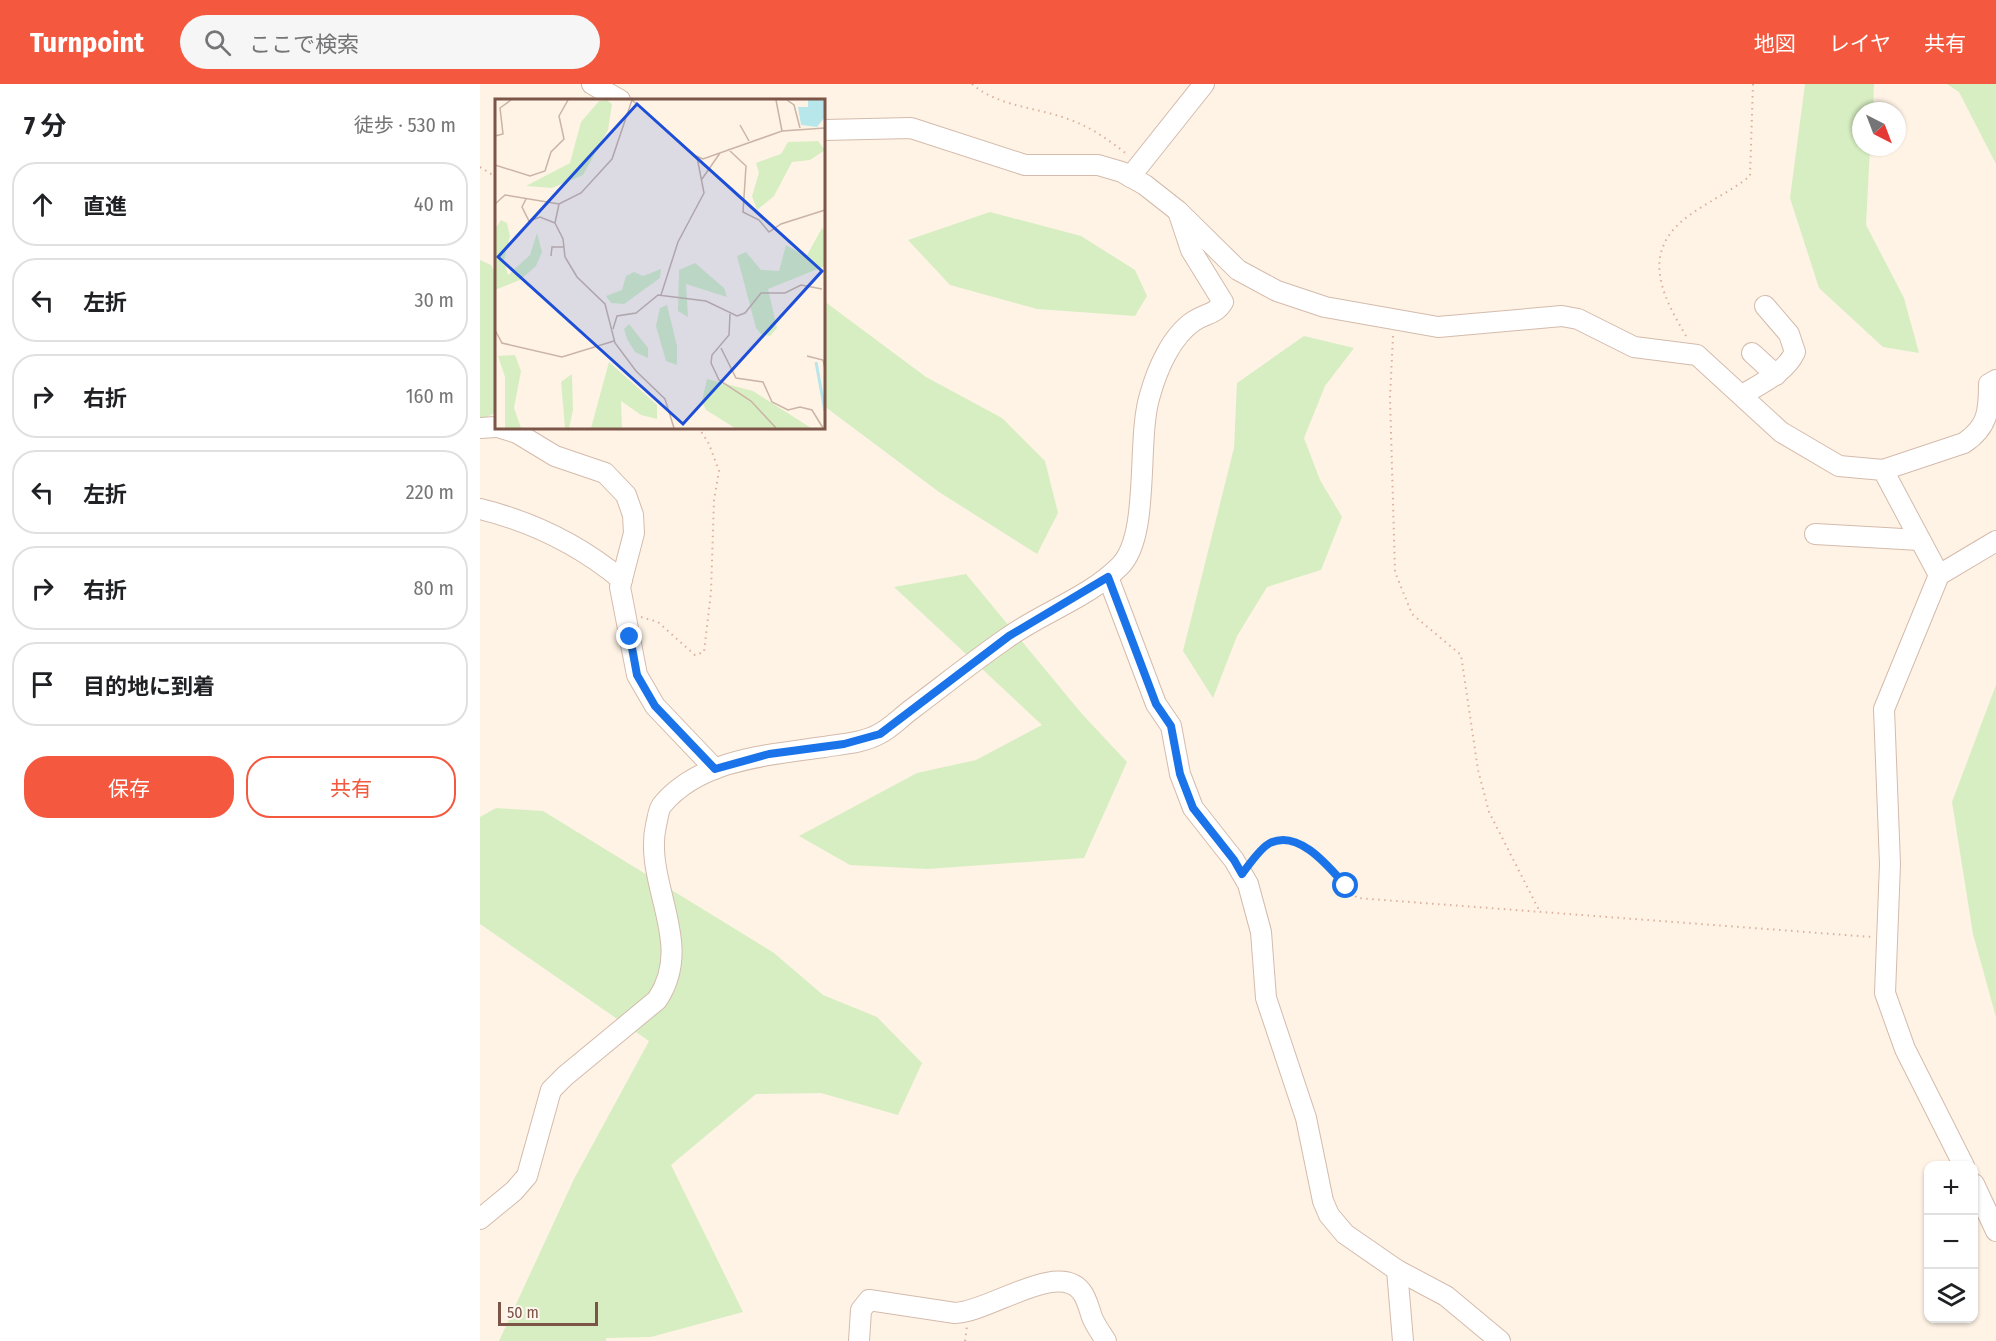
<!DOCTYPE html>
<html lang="ja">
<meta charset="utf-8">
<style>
body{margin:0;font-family:"Fira Sans Condensed","Noto Sans JP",sans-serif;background:#f6f6f6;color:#202124}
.controls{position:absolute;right:18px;bottom:18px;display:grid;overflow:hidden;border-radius:12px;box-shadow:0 2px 4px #0004}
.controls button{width:54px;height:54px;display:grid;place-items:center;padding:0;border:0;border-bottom:2px solid #e0e0e0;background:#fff;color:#202124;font:30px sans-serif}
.compass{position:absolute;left:1372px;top:18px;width:54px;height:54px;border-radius:50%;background:#fff;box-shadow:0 2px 4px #0004;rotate:138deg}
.scale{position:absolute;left:18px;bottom:15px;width:100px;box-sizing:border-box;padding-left:6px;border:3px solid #7b5547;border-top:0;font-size:16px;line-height:21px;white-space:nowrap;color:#7b5547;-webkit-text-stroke:4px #fff7ee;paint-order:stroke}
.stop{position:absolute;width:18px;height:18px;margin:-14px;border:4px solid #1a73e8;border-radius:50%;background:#fff}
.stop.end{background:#1a73e8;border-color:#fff;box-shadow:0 2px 6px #0008}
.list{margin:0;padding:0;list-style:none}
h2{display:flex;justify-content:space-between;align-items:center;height:78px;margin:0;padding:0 24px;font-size:26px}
h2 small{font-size:20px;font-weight:400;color:#757577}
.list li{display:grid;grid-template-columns:39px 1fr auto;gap:18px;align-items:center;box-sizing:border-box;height:84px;margin:0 12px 12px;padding:0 12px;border:2px solid #e0e0e0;border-radius:24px}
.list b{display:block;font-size:22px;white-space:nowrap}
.list em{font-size:20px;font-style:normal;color:#757577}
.actions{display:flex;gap:12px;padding:18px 24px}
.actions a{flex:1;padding:14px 0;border:2px solid #f4583e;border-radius:24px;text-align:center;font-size:21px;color:#f4583e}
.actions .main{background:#f4583e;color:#fff}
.icon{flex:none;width:33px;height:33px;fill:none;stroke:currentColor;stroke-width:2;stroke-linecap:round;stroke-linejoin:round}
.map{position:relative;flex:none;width:1516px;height:1257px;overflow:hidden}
header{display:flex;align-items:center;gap:36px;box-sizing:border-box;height:84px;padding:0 30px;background:#f4583e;color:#fff}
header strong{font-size:28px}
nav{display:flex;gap:33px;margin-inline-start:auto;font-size:21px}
.search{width:420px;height:54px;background:#f6f6f6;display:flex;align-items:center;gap:15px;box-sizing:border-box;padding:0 21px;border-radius:33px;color:#757577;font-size:22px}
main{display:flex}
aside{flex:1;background:#fff}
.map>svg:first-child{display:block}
.green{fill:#d7eec2}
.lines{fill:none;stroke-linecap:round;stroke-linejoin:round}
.minor-casing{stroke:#d4bbac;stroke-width:22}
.path{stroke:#dcb09c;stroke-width:2;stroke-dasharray:1.5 4.5;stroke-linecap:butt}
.minor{stroke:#fff;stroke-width:20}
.route{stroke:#1a73e8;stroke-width:8}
.inset-river{fill:none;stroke:#b7e7eb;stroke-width:3}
.inset-road{fill:none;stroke:#cab4a6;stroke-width:1.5}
.view{fill:#1d4ed8;fill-opacity:0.15;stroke:#1d4ed8;stroke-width:3}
.inset-edge{fill:none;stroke:#7b5547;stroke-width:3}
</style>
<header>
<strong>Turnpoint</strong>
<div class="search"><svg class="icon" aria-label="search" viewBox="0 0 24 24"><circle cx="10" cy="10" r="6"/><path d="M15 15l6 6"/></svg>ここで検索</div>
<nav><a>地図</a><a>レイヤ</a><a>共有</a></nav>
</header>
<main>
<aside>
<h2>7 分<small>徒歩 · 530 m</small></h2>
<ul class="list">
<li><svg class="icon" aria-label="ahead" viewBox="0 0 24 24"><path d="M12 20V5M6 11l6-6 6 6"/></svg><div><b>直進</b></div><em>40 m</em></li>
<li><svg class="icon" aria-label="left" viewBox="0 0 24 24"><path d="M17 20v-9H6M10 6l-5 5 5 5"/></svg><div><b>左折</b></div><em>30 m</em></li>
<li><svg class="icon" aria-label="right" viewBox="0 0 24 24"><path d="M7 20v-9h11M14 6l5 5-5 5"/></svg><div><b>右折</b></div><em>160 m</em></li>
<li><svg class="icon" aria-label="left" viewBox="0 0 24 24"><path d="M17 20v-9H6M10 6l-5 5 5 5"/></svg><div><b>左折</b></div><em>220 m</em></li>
<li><svg class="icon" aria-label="right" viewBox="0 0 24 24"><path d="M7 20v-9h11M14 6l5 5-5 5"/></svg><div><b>右折</b></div><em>80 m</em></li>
<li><svg class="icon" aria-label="arrive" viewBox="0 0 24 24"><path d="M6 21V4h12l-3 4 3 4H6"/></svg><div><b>目的地に到着</b></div></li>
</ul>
<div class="actions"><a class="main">保存</a><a>共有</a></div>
</aside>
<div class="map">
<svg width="1516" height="1257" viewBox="0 0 1516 1257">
<rect width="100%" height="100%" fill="#fef3e5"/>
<!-- green -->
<g class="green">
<polygon points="1325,0 1394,0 1393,27 1381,27 1381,63 1390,63 1386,141 1424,214 1439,269 1403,263 1339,204 1310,114"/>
<polygon points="1467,0 1516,0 1516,80 1479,8"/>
<polygon points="510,128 601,152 655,186 667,212 655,232 557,225 470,201 428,156"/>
<polygon points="0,176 11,181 16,191 16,328 0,337"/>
<polygon points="344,217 446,293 522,334 565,377 578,429 557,470 459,408 344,322"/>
<polygon points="824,252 874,264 845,302 824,354 840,396 862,433 841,486 787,503 757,552 733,614 703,567 754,364 757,299"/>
<polygon points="486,490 602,630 647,678 604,774 447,785 370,781 319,752 437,689 496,676 562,641 414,503"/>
<polygon points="1516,601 1516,933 1493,850 1472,718"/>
<polygon points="16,724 63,727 294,869 343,911 397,933 442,979 418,1031 341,1009 276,1010 191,1081 263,1228 171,1253 126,1254 126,1257 19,1257 94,1095 169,957 0,840 0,733"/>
</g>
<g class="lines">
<defs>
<g id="minor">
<polyline points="112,0 140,16"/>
<polyline points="344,46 431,44 545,81 618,81 642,88 665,101 698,127 758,186 797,207 845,223 958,243 1082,232 1098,235 1154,263 1217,271 1301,348 1359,382 1403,386 1459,491"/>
<polyline points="650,93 724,0"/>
<polyline points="1272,269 1296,291"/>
<path d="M1262 311C1282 299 1305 289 1315 268L1309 250 1285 222"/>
<polyline points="0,344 16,343"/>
<polyline points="21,344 37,349 75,372 125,389 146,411 153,431 154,449 140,503 157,591 175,622 235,685"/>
<path d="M1403 386 1484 359C1508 343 1509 327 1509 300L1516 296"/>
<path d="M0 425C53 438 101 462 142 496"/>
<polyline points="1335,450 1440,456"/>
<polyline points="628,493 676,620 691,642 700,690 713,724 754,776 768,800 781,848 786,914 826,1034 843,1117 849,1131 865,1150 917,1186 966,1212 1020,1257"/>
<polyline points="1484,1082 1425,965 1405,909 1410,780 1404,625 1459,491 1516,457"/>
<polyline points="1494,1100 1516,1147"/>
<path d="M0 1135 34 1107 47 1092 71 1006 85 992 177 916C216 859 163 800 176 741 178 734 178 726 182 721 220 675 289 671 344 663 362 660 383 659 399 650 411 644 421 633 432 625 464 601 495 576 527 554 563 528 608 514 640 482 671 451 656 355 670 311 677 286 691 252 714 237 726 229 735 231 743 218L711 166 698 127"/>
<polyline points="917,1186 923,1257"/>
<path d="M379 1257 381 1226 389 1216 475 1229C509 1228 577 1177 601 1207 607 1214 609 1225 612 1233 615 1241 621 1249 626 1257"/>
</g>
</defs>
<!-- minor casing -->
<use href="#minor" class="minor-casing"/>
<!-- path -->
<g class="path">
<path d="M492 0C519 23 556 23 588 35 611 43 629 56 648 71"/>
<polyline points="0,83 16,93"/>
<polyline points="913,252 910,313 915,488 932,530 981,571 998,686 1009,728 1060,828"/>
<path d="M1206 252C1182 211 1160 169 1207 133 1227 118 1250 108 1270 92L1273 0"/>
<polyline points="161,533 178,538 215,571 224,568 231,508 234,416 239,387 229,360 219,344"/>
<path d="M773 777C778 772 784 762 789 759 820 743 859 794 877 814L1392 853"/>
<polyline points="485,1257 487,1242"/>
</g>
<!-- minor -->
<use href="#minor" class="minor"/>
</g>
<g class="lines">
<!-- route -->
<path class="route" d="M150 553 157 591 175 622 235 685 289 670 364 660 400 650 529 552 628 493 676 620 691 642 700 690 713 724 754 776 762 790C769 781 780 764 790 759 819 745 849 783 866 802"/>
</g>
<!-- overview -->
<g transform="translate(15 15)">
<rect width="330" height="330" fill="#fef3e5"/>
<path d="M112 1 117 5 113 31 88 76 57 89 31 87 75 64 86 23 104 2ZM323 42 330 51 315 61 297 63 279 97 262 111 257 97 264 74 261 64 286 55 293 43ZM6 121 12 124 15 137 9 161 13 176 35 156 42 134 47 153 41 167 25 181 0 191V130ZM327 129 330 132V167L273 190 282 229 275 237 266 235 261 229 242 157 251 153 266 171 284 172 291 146 311 158ZM200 164 229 189 232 198 191 185 193 218 183 212 184 171ZM166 170 165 179 129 205 116 204 111 197 127 191 131 177 139 173 148 177ZM172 206 182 247V266L171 262 161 227 165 209ZM134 225 153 249V259L140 253 132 240 129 230ZM20 256 26 272 19 309 26 329H10V278L3 257ZM114 263 162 306V320L146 316 126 302 127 329H96ZM77 275 78 311 74 329H70L66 283ZM212 280 258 292 316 329H240L211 311 207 302Z" fill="#d7eec2"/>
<path d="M313 1H330V18L322 28 306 26 303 8H313Z" fill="#b7e7eb"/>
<path class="inset-river" d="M321 263 330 312"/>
<path class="inset-road" d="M137 1 199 56 208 60 287 32 330 29M281 1 287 32M292 1 299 6 305 29M245 26 254 42M0 37 8 35 5 9 16 1M233 50 251 67 248 113 264 121 274 133 286 125 330 111M0 66 35 77 50 72 56 53 69 40 64 17 73 1M207 80 225 54M31 100 27 108 34 122 45 118 60 124M0 105 10 96 64 105 86 94 117 60 137 1M64 105 60 124 68 140 70 158 82 178 110 205 120 244 141 272 170 300 179 329M56 157 57 148H69M330 178V208M166 196 183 143 209 94 202 58M235 215 234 236 217 256 216 264 224 281 256 302 281 329M118 230 122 217 141 214 163 196 211 202 242 217 250 214 266 194H290L306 186 327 190M0 231 7 244 67 258 119 242M226 249 241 279 268 283 277 303 293 311 305 308 317 311 328 329M312 257 328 261 330 270"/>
<path class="view" d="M142 5 327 172 188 325 3 158Z"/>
<rect width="330" height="330" class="inset-edge"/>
</g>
</svg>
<div class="controls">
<button>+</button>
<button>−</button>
<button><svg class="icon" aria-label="layers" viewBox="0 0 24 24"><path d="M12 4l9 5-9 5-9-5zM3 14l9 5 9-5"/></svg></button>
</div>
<svg class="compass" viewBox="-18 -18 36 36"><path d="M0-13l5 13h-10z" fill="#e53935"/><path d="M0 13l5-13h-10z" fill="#757577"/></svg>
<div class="scale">50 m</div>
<div class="stop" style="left:866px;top:802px"></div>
<div class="stop end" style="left:150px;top:553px"></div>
</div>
</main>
